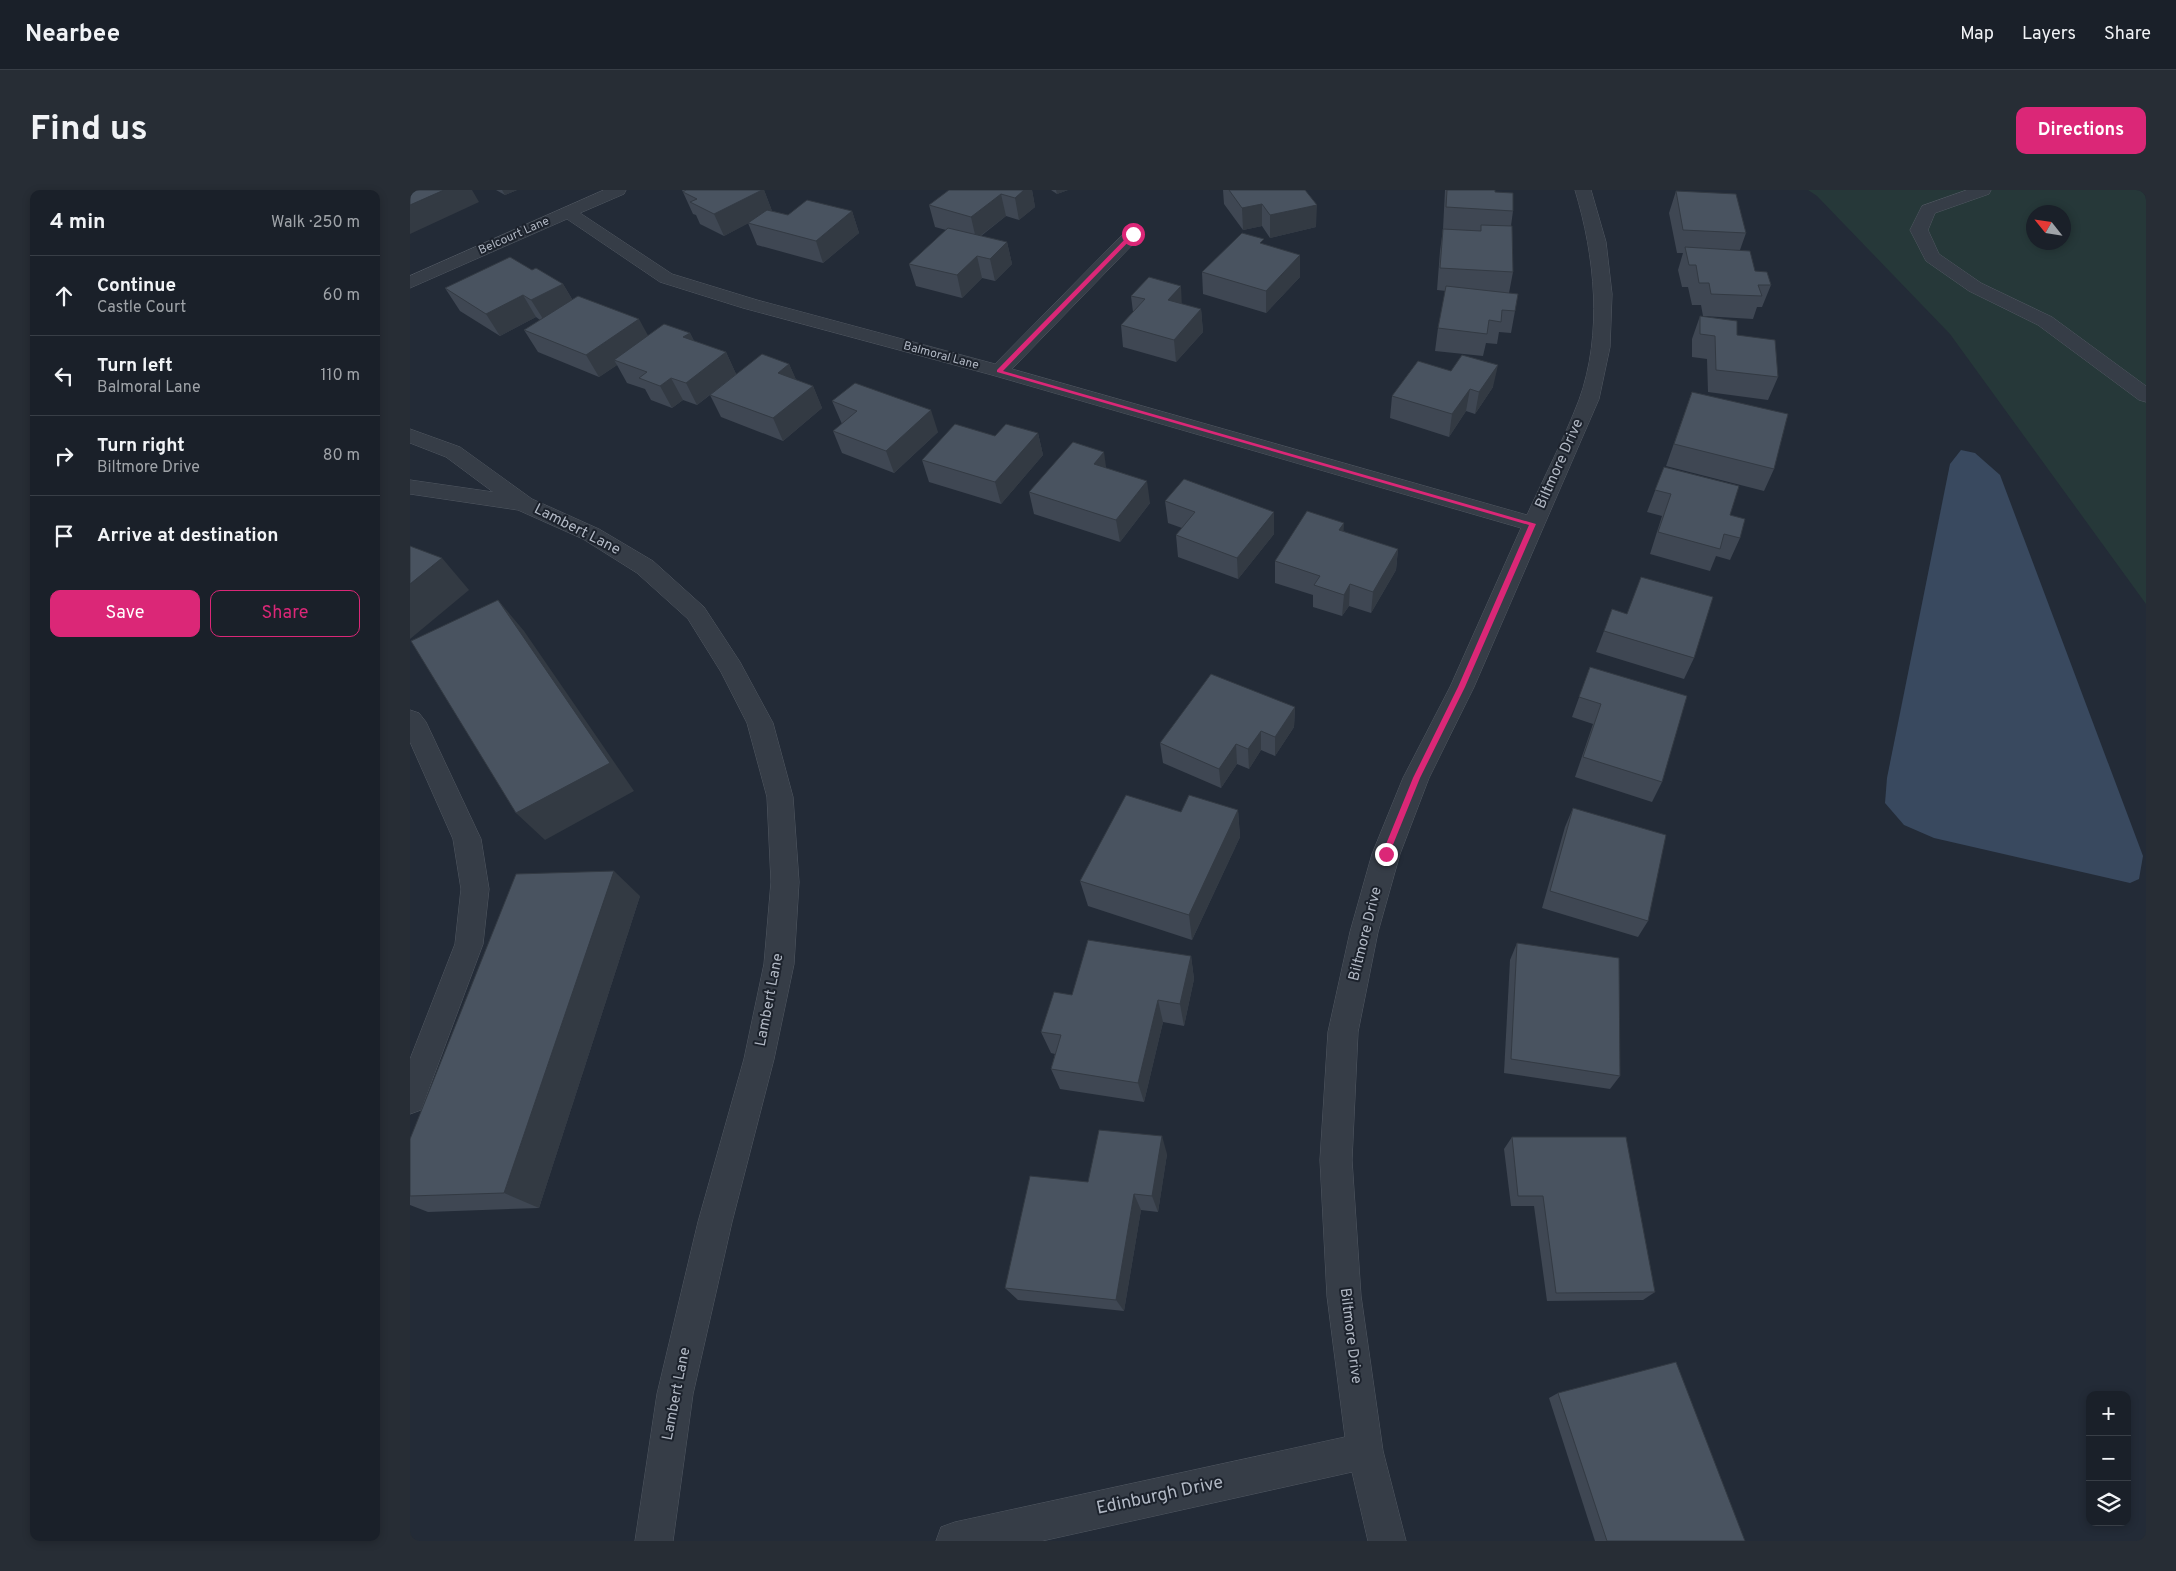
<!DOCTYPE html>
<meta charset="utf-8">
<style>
body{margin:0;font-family:Overpass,sans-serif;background:#272d35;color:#f1f3f6}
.controls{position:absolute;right:15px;bottom:15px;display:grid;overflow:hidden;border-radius:10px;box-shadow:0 2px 8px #0003}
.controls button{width:45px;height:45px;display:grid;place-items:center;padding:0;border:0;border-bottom:1px solid #383e46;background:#1a2029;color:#f1f3f6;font:25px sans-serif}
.compass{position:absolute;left:1616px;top:15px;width:45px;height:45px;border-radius:50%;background:#1a2029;box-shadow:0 2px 8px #0003;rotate:300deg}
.stop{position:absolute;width:15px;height:15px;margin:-11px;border:4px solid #db2777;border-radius:50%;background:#fff}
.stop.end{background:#db2777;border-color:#fff;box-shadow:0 1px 5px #0008}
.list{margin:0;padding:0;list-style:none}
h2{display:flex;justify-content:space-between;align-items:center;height:65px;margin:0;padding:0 20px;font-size:21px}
h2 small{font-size:16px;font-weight:400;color:#9fa3a8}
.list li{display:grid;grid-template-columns:32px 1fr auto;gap:15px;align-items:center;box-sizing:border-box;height:80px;padding:0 20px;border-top:1px solid #383e46}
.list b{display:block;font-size:19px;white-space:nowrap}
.list p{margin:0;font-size:16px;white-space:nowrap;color:#9fa3a8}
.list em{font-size:16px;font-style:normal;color:#9fa3a8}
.actions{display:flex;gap:10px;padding:15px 20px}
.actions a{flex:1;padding:11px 0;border:1px solid #db2777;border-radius:10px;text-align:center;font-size:18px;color:#db2777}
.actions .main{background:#db2777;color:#fff}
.icon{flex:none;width:28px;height:28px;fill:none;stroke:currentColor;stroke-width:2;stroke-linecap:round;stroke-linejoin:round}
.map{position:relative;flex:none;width:1736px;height:1351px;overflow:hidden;border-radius:10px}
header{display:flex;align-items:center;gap:30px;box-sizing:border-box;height:70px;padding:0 25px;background:#1a2029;border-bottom:1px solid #383e46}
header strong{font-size:24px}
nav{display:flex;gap:28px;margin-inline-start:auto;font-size:18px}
.intro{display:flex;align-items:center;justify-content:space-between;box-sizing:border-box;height:120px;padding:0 30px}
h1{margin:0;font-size:35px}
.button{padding:12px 22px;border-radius:10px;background:#db2777;color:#fff;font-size:18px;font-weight:700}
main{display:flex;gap:30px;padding:0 30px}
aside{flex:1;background:#1a2029;border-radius:10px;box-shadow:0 2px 8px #0003}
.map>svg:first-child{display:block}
.green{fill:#263839;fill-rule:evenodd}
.water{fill:#39495f}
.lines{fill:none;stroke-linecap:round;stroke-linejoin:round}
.minor-casing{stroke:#515862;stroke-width:1}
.minor{fill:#363d47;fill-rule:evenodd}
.wall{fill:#3f4753}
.shaded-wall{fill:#333a43}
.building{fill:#495360;stroke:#333a43}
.route{fill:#db2777}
.labels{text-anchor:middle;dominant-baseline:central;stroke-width:4;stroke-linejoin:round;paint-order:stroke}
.far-street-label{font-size:12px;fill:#b1b8c4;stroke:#1c222c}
.street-label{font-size:15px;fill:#b1b8c4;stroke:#1c222c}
.near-street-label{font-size:18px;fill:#b1b8c4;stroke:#1c222c}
</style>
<header>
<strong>Nearbee</strong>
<nav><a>Map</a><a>Layers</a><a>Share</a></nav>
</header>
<div class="intro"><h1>Find us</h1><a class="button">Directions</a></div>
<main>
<aside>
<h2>4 min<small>Walk · 250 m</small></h2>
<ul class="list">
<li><svg class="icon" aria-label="ahead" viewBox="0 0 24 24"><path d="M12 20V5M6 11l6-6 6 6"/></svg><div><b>Continue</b><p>Castle Court</p></div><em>60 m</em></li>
<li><svg class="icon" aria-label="left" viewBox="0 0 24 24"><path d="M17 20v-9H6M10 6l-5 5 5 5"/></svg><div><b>Turn left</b><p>Balmoral Lane</p></div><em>110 m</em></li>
<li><svg class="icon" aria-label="right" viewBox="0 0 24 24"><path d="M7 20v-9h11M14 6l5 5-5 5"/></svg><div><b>Turn right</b><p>Biltmore Drive</p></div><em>80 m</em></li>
<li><svg class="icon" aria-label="arrive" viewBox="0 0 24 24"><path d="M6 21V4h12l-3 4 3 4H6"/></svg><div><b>Arrive at destination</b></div></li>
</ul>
<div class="actions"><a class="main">Save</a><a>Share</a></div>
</aside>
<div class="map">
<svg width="1736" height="1351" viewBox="0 0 1736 1351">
<rect width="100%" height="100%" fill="#232b37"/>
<!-- green -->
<path class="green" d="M1398 0H1736V414L1540 144 1407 6ZM1624 22H1654V52H1624Z"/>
<!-- water -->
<polygon class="water" points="1551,260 1565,263 1590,285 1733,666 1729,689 1720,693 1524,648 1494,635 1475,613 1477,588 1540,274"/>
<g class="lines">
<defs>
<g id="minor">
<path d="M194 0H216L214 4 170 23 262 84 347 110 585 174 717 40 723 39 729 40 732 44 729 48 602 179 1117 325C1134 287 1154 249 1169 210 1193 144 1185 66 1165 0H1181L1196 52 1202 104 1200 157 1189 209 1064 497 1019 588 990 664 968 742 948 842 942 970 951 1106 973 1261 996 1351H958L942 1282 632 1351H526L531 1337 545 1332 935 1247 917 1106 910 970 918 842 940 742 962 664 993 588 1040 497 1111 338 582 185 333 118 250 92 157 29 0 98V86Z"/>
<polygon points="1557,0 1581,0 1579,4 1525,23 1518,40 1529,64 1571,93 1642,127 1736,196 1736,212 1729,210 1628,135 1559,101 1516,71 1500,40 1512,16"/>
<polygon points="0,239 50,257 122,309 189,339 243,371 294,417 330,472 363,533 383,607 389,692 384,774 364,869 322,1032 283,1204 263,1351 225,1351 247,1204 288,1032 334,869 354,774 361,692 357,607 337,533 311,482 278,429 227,383 173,349 108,320 0,304 0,290 83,302 36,267 0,253"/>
<polygon points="0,520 9,523 16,532 71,649 79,699 73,754 11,920 0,924 0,869 45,754 51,699 43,649 0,552"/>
</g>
</defs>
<!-- minor casing -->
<use href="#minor" class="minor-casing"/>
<!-- minor -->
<use href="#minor" class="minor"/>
</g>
<!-- wall -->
<g class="wall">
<polygon points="86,0 107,0 95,5"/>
<polygon points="272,0 354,0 362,21 378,25 442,21 449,43 413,73 347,55 338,33 314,46 290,34 286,25 283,24"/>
<polygon points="622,0 625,17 609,30 596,26 571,46 597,52 602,74 585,91 572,88 552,108 506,96 499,74 536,40 525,37 519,15"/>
<polygon points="641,0 658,0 647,4"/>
<polygon points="813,0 895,0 906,37 860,48 852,36 833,40 814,14"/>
<polygon points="1035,0 1085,0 1085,2 1103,21 1101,36 1103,82 1099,103 1105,121 1101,143 1089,142 1087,154 1076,153 1073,166 1025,161 1028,138 1036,101 1027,100 1030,61 1033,39"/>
<polygon points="1266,1 1336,43 1330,60 1345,81 1361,95 1352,117 1347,117 1343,129 1293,126 1291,115 1282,115 1278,97 1272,97 1268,80 1273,63 1267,63 1259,23"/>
<polygon points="854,55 890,65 890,87 856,123 793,104 792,82"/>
<polygon points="122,80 153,94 162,109 238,146 280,143 284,151 316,162 326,184 379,174 386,190 403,196 412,218 373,251 311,227 300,205 287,215 273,210 262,218 241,210 235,199 217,193 207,175 189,187 128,162 114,140 130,130 126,127 90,146 50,121 35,98"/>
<polygon points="721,106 772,114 791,119 793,142 766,172 713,157 711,135 723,122"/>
<polygon points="1290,126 1327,145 1368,187 1358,210 1298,202 1297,169 1282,167 1282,149"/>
<polygon points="1008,171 1083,197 1065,224 1056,221 1039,247 980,228 982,206"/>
<polygon points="1282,202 1364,279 1354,301 1256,276"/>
<polygon points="422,211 528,242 484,283 432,263 423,241 432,234"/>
<polygon points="628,243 633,265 591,314 519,292 512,270 585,246"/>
<polygon points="1254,277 1320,325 1330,348 1320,370 1306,366 1300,381 1240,364 1252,326 1237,322"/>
<polygon points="697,279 740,313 710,352 624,324 619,302"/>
<polygon points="755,311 864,344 828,389 768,367 766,345 772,338 758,333"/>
<polygon points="933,342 988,359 986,380 961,423 939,416 932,426 903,417 903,405 865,393 865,371"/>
<polygon points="1194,441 1284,468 1274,489 1186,462"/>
<polygon points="1180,477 1252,592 1242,612 1165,587 1183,534 1162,527"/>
<polygon points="885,517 884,537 865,566 851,560 839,579 827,574 811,598 753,573 750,553"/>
<polygon points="1163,618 1238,731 1228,747 1132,718 1155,637"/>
<polygon points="828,620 830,647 782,750 678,716 670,691 771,622"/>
<polygon points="230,706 129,1018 18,1022 0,1015 0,949"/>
<polygon points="1107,753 1210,886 1200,899 1094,883 1100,770"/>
<polygon points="781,766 784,789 774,836 753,832 734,912 650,899 641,879 645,864 641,863 631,842 662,805"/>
<polygon points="1102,947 1245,1102 1233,1110 1137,1111 1124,1016 1101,1016 1094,959"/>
<polygon points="757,964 748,1022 731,1020 714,1121 608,1110 595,1098 678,992"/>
<polygon points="1148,1203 1335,1351 1185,1351 1139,1208"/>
</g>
<!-- shaded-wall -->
<g class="shaded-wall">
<polygon points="34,0 62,0 69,12 0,44 0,15"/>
<polygon points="92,0 107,0 95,5"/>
<polygon points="352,0 354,0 362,21 314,46 304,24"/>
<polygon points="614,0 622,0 625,17 609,30 605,8"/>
<polygon points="646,0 658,0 647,4"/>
<polygon points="591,4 596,26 566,49 561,27"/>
<polygon points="852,14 852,36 833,40 832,18"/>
<polygon points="907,15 906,37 860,48 860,25"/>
<polygon points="442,21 449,43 413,73 406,51"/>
<polygon points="597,52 602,74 585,91 580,69"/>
<polygon points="890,65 890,87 856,123 856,101"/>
<polygon points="567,66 572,88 552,108 547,85"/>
<polygon points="153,94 166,116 135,132 121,110"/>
<polygon points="771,96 772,118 758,110"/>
<polygon points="113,105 126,127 90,146 76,124"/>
<polygon points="791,119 793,142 766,172 764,150"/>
<polygon points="229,129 241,151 204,170 207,175 189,187 176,165"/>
<polygon points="280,143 291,165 273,147"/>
<polygon points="316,162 326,184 287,215 276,193"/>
<polygon points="379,174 389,196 368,183"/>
<polygon points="1088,175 1083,197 1065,224 1069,202"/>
<polygon points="261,188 273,210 262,218 250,196"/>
<polygon points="403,196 412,218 373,251 363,228"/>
<polygon points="1060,199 1056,221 1039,247 1042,224"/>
<polygon points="521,220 528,242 484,283 476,261"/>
<polygon points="628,243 633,265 591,314 585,292"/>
<polygon points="694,262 697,284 684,274"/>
<polygon points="737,291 740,313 710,352 706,330"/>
<polygon points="864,322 864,344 828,389 827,368"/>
<polygon points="934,333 933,354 929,340"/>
<polygon points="988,359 986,380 961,423 963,402"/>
<polygon points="32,368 59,400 0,449 0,394"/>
<polygon points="940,394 939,416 932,426 934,405"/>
<polygon points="88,410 114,441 224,601 135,650 106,623"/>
<polygon points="885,517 884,537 865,566 865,547"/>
<polygon points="851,541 851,560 839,579 838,559"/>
<polygon points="826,554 827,574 811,598 809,579"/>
<polygon points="828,620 830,647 782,750 779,725"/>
<polygon points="204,681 230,706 129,1018 94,1003"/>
<polygon points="781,766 784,789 774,836 770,814"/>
<polygon points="748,810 753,832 734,912 728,893"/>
<polygon points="752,946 757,964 748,1022 742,1006"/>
<polygon points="724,1004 731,1020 714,1121 706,1110"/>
</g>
<!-- building -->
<g class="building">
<polygon points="0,0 34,0 0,15"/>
<polygon points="276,0 352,0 304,24 280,12 287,9 273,2"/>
<polygon points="539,0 614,0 605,8 591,4 561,27 519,15"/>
<polygon points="819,0 895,0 907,15 860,25 852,14 832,18"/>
<polygon points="1037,0 1085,0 1085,2 1103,3 1103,21 1036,17"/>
<polygon points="1266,1 1326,4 1336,43 1273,40"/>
<polygon points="397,10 442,21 406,51 338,33 357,20 378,25"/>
<polygon points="1071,35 1102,36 1103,82 1030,78 1033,39 1071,41"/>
<polygon points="538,38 597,52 580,69 567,66 547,85 499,74"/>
<polygon points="832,43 854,49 850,53 890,65 856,101 792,82"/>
<polygon points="1275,57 1340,61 1345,81 1357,82 1361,95 1348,95 1352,106 1301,104 1299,93 1289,93 1286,75 1279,75"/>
<polygon points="100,67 122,80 126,78 153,94 121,110 113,105 76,124 35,98"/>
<polygon points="739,87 771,96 758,110 791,119 764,150 711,135 735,109 721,106"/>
<polygon points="1036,96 1108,104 1105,121 1092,120 1091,132 1079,130 1077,144 1028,138"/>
<polygon points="168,106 229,129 176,165 114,140"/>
<polygon points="1290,126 1327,131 1327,145 1365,150 1368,187 1306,180 1305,146 1290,144"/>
<polygon points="254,134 280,143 273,147 316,162 276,193 261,188 250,196 229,188 237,182 204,170"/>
<polygon points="352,164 379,174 368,183 403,196 363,228 300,205"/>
<polygon points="1052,165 1088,175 1069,202 1060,199 1042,224 982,206 1008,171 1041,181"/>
<polygon points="445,193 521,220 476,261 423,241 447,221 422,211"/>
<polygon points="1282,202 1378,224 1364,279 1264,254"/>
<polygon points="545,234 585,246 596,234 628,243 585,292 512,270"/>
<polygon points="663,252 694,262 684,274 737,291 706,330 619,302"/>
<polygon points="1254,277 1329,296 1320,325 1335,329 1330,348 1314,344 1310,359 1248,342 1261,304 1245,300"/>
<polygon points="774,289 864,322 827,368 766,345 785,322 755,311"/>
<polygon points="897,321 934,333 929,340 988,359 963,402 940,394 934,405 904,395 910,386 865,371"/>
<polygon points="0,356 32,368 0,394"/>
<polygon points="1231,387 1303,407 1284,468 1194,441 1202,419 1217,424"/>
<polygon points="88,410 200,573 106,623 1,451"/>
<polygon points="1180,477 1277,506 1252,592 1173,567 1191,514 1169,507"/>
<polygon points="801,484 885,517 865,547 851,541 838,559 826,554 809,579 750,553"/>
<polygon points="716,605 771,622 779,605 828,620 779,725 670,691"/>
<polygon points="1163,618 1256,645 1238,731 1140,701"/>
<polygon points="204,681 94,1003 0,1006 0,949 106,684"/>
<polygon points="678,750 781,766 770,814 748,810 728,893 641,879 651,845 631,842 644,802 662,805"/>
<polygon points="1107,753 1209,768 1210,886 1101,869"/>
<polygon points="689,940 752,946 742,1006 724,1004 706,1110 595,1098 620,986 678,992"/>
<polygon points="1102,947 1216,947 1245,1102 1146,1103 1133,1006 1108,1006"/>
<polygon points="1266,1172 1335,1351 1197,1351 1148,1203"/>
</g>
<!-- route -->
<polygon class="route" points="721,43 726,44 593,181 1126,334 1055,497 1010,588 978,667 973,667 972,664 1003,588 1048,497 1119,335 587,182 587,180"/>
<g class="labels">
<!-- far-street labels -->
<g class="far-street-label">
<text transform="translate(104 46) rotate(-24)">Belcourt Lane</text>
<text transform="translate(531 166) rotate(15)">Balmoral Lane</text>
</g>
<!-- street labels -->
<g class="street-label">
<text transform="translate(1150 274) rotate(-66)">Biltmore Drive</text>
<text transform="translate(167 340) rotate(27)">Lambert Lane</text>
<text transform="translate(956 744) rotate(-76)">Biltmore Drive</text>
<text transform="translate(360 810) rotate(-79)">Lambert Lane</text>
<text transform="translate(940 1146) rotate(83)">Biltmore Drive</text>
<text transform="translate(267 1204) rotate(-79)">Lambert Lane</text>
</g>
<!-- near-street labels -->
<g class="near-street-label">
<text transform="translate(750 1306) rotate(-12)">Edinburgh Drive</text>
</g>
</g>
</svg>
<div class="controls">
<button>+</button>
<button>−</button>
<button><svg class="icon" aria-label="layers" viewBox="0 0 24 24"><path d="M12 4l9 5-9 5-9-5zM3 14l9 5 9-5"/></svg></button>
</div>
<svg class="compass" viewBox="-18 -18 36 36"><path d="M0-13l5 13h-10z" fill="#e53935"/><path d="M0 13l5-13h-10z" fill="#9fa3a8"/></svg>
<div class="stop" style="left:723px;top:44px"></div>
<div class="stop end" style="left:976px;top:664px"></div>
</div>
</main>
